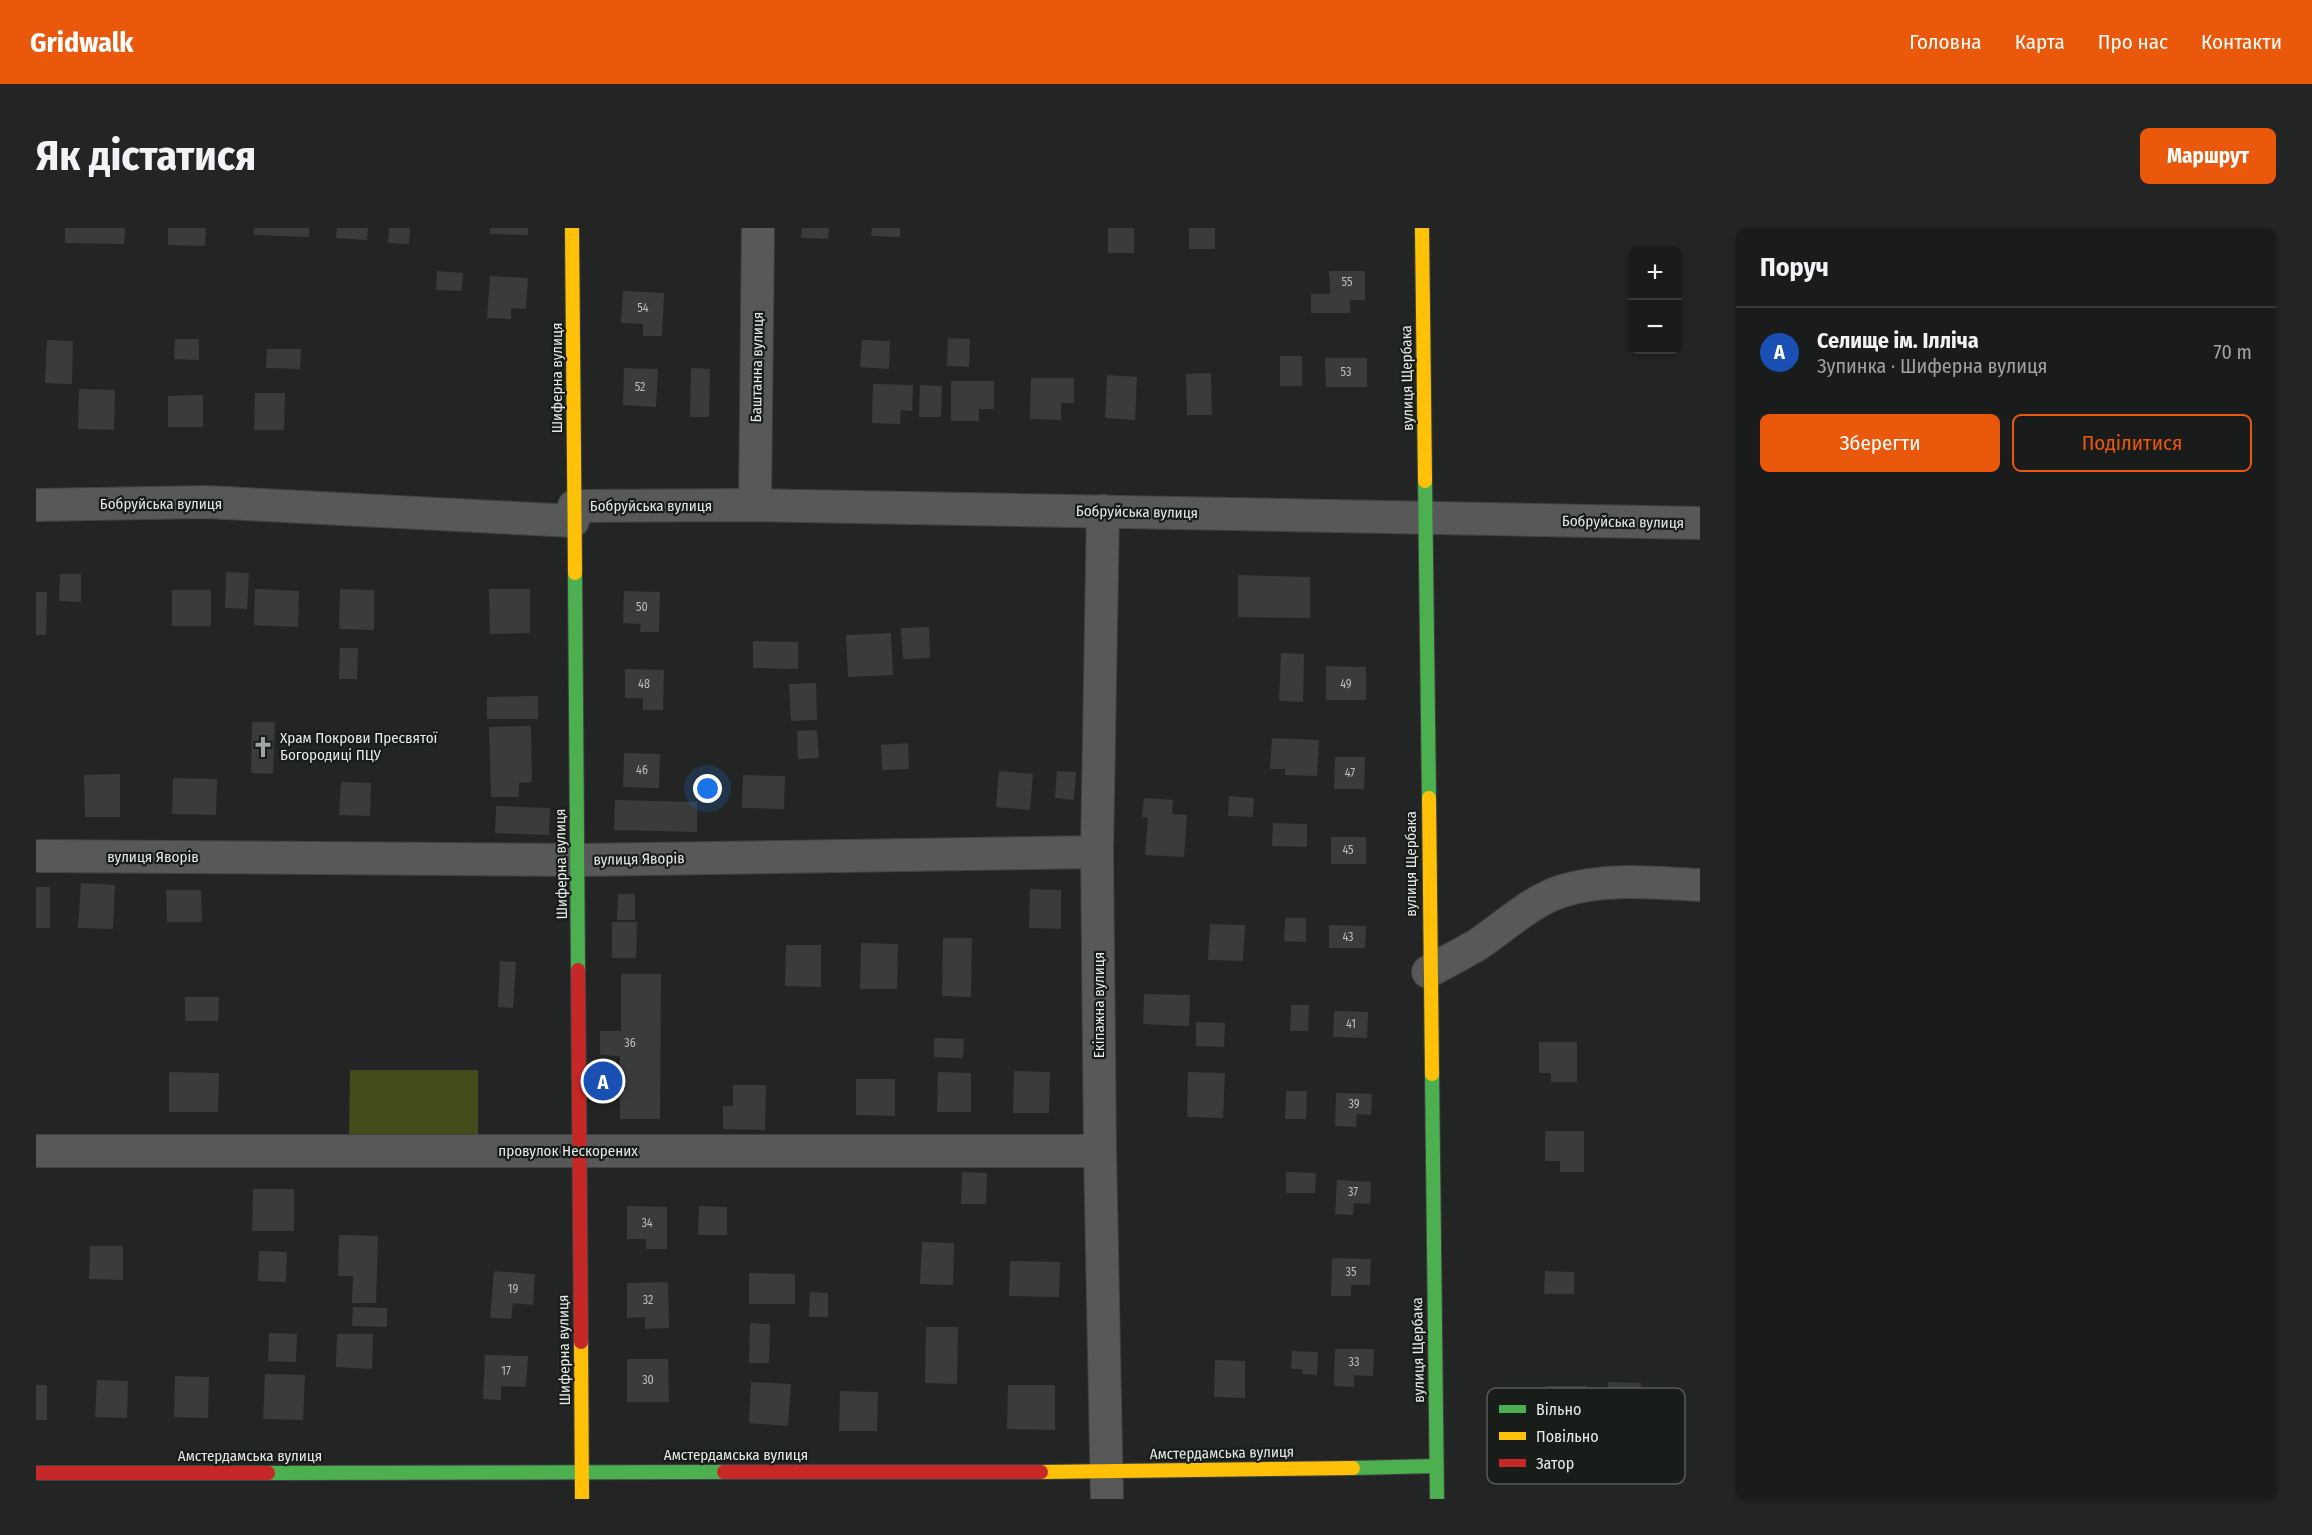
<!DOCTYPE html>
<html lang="uk">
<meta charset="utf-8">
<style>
body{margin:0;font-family:"Fira Sans Condensed",sans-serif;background:#232524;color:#f1f3f6}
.controls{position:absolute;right:18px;top:18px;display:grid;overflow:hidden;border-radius:9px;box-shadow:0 2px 4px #0004}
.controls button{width:54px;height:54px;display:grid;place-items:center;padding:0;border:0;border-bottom:2px solid #383a3a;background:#1a1c1b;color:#f1f3f6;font:30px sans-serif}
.you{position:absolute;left:672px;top:561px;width:21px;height:21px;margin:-15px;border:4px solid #fff;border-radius:50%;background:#1a73e8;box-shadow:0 0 0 9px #1a73e833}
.badge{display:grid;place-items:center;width:39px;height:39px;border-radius:50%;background:#ea580c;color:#fff;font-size:20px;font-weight:700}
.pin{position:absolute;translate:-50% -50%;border:3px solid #fff;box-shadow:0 2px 6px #0006}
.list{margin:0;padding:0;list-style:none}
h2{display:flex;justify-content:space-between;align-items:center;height:78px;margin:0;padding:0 24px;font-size:26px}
h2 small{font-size:20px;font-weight:400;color:#9fa1a3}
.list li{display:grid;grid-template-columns:39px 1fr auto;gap:18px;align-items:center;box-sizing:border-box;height:90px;padding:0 24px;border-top:2px solid #383a3a}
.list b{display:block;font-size:22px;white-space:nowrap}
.list p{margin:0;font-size:20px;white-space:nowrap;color:#9fa1a3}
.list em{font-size:20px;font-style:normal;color:#9fa1a3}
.actions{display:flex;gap:12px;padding:18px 24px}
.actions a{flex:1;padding:14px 0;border:2px solid #ea580c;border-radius:9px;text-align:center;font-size:21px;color:#ea580c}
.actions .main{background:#ea580c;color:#fff}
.map{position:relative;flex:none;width:1664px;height:1271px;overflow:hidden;border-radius:9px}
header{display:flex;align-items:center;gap:36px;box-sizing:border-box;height:84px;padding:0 30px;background:#ea580c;color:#fff}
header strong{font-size:28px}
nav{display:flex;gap:33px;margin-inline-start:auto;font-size:21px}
.intro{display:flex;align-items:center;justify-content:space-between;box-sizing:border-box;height:144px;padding:0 36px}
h1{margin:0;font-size:42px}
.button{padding:15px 27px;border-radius:9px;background:#ea580c;color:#fff;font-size:21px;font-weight:700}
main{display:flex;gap:36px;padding:0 36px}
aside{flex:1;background:#1a1c1b;border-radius:9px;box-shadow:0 2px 4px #0004}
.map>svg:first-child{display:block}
.green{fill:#454b1a}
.building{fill:#3a3c3b}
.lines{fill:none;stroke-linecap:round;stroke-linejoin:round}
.street-casing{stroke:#404241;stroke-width:34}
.fast-casing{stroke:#404241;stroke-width:16}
.slow-casing{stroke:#404241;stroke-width:16}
.jam-casing{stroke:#404241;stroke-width:16}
.street{stroke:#575857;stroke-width:32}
.fast{stroke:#4caf50;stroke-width:14}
.slow{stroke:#ffc107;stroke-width:14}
.jam{stroke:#c62828;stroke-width:14}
.labels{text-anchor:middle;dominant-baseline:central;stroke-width:4.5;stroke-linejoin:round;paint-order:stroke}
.number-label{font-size:12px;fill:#bbbebc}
.street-label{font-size:15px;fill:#e6e9e7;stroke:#181d1a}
.poi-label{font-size:15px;fill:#e6e9e7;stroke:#181d1a;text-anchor:start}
.key{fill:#181d1a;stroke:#565a58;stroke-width:1.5}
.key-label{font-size:16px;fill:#e6e9e7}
</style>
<header>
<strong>Gridwalk</strong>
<nav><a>Головна</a><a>Карта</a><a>Про нас</a><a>Контакти</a></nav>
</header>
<div class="intro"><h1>Як дістатися</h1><a class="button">Маршрут</a></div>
<main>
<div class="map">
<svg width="1664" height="1271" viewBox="0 0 1664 1271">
<rect width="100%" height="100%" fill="#232524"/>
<!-- green -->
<polygon class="green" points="314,842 442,842 442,906 313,906"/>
<!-- building -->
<g class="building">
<polygon points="29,0 89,0 88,16 29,15"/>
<polygon points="132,0 170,0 169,18 132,17"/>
<polygon points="218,0 273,0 273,9 218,7"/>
<polygon points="301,0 332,0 331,12 300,10"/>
<polygon points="353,0 374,0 373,16 352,15"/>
<polygon points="454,0 492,0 492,7 454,6"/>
<polygon points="766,0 793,0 792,11 765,10"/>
<polygon points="836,0 864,0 864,9 835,8"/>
<rect x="1072" y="0" width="26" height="25"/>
<rect x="1153" y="0" width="26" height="21"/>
<polygon points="401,43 427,45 426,63 400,62"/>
<polygon points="1293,43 1329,43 1329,72 1314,72 1314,85 1275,85 1275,66 1294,66"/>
<polygon points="454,48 492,50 490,81 475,80 475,91 451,90"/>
<polygon points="587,63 628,65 626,108 607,108 607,96 585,95"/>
<polygon points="912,110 934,111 933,139 911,138"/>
<polygon points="139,111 163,111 163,132 138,131"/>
<polygon points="11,112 37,113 36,156 9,155"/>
<polygon points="826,112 854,113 853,141 824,139"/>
<polygon points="231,121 265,121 264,141 230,140"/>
<rect x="1244" y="128" width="22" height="30"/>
<polygon points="1289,130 1331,130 1331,159 1290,159"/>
<polygon points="588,140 622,141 620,179 587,177"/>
<polygon points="655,140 674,141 673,189 654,189"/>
<polygon points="1175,145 1176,187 1151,187 1150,146"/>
<polygon points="1071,147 1101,149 1099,192 1069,190"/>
<polygon points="995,150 1038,150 1038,175 1025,175 1025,192 994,191"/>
<polygon points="915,153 958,153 958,181 943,181 943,193 915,193"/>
<polygon points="837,156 877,157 876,183 865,182 864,196 836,195"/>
<polygon points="884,157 906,158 905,189 883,189"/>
<polygon points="43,161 79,162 78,202 42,201"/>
<polygon points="219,165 249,165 248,202 218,202"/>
<polygon points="167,167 167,199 132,199 132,168"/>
<polygon points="190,344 213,345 211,381 189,380"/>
<polygon points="24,346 45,346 45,374 23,373"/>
<polygon points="1202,347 1274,349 1274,390 1202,389"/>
<polygon points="219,361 263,363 262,399 218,397"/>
<polygon points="304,361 338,362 338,402 303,401"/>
<polygon points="453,361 494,361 494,405 454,406"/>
<rect x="136" y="362" width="39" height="36"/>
<polygon points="588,363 624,364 623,404 604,404 605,396 587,395"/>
<polygon points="0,364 11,364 10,407 0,407"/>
<polygon points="893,399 894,430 867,431 865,400"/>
<polygon points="855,405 857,447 812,449 810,407"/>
<polygon points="717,413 762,414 762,441 717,440"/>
<polygon points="304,420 322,420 321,451 303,451"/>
<polygon points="1245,425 1268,426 1267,474 1243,473"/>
<polygon points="1290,438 1330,439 1330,472 1290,472"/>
<polygon points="589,441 628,442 627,482 607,482 607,470 589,470"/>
<polygon points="780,455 781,492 755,493 753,456"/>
<polygon points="502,468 502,491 451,491 451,469"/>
<polygon points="216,494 239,494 237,546 215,545"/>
<polygon points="495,498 496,554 483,555 483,569 455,569 453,499"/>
<polygon points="781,502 783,530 762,531 761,503"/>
<polygon points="1236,510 1283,512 1281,548 1249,547 1249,541 1234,541"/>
<polygon points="872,515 873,541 846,542 845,517"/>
<polygon points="588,525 624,526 623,560 587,559"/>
<polygon points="1299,529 1329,529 1328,561 1298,561"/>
<polygon points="963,543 997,546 994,582 960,579"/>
<polygon points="1021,543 1040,544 1038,572 1019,570"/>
<polygon points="84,546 84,589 49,589 48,547"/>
<polygon points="707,547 749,548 748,581 706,580"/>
<polygon points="137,550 181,551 180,587 136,586"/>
<polygon points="305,554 335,555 334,588 303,587"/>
<polygon points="1193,568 1218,570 1217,589 1192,588"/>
<polygon points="1108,570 1137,572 1136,586 1151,587 1148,629 1109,627 1112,590 1106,589"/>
<polygon points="579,572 661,574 661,604 578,602"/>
<polygon points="460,578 514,580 513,607 459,605"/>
<polygon points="1237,595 1271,596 1271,619 1236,618"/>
<rect x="1295" y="609" width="35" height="27"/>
<polygon points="45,655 79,657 77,701 42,700"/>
<rect x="0" y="659" width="14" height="41"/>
<polygon points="994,661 1025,662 1025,701 993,700"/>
<polygon points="130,662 165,662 166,694 131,694"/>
<polygon points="582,666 599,666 599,692 581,692"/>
<polygon points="1249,690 1270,690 1270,714 1248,713"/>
<polygon points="576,694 601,694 600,730 576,730"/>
<polygon points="1174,696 1209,697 1207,733 1172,732"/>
<polygon points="1293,697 1330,698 1329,720 1293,720"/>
<polygon points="907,710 936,710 935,769 906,768"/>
<polygon points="825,715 862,716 861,761 824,761"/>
<polygon points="750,717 785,717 785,759 749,758"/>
<polygon points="464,733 480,734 477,780 462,779"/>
<polygon points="585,746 625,746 624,891 584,891 584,828 564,827 564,803 585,803"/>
<polygon points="1108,766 1154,767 1153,798 1107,796"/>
<polygon points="149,769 183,769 182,793 149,793"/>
<polygon points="1255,777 1273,777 1272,803 1254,803"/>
<polygon points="1298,783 1332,784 1331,810 1297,809"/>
<polygon points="1160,794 1189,795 1188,819 1160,818"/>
<polygon points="898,810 928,811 927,830 898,829"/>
<polygon points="1503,814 1541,814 1541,854 1515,854 1515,845 1503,845"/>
<polygon points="978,843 1014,844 1013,885 977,885"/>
<polygon points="133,844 183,845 182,884 133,884"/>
<polygon points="902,844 935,845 935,884 901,884"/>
<polygon points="1152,844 1189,845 1187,890 1151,889"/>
<polygon points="820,851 859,851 859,888 820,887"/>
<polygon points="697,857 730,857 729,902 687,901 687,878 697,878"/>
<polygon points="1250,863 1271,863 1270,891 1249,891"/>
<polygon points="1300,865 1336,866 1335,887 1321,886 1320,899 1299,898"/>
<polygon points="1509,903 1548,903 1548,944 1524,944 1524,933 1509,933"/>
<polygon points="926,944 951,945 950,976 925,976"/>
<polygon points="1250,944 1280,945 1279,965 1250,965"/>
<polygon points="1301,952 1335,954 1334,976 1318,975 1317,987 1299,986"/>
<polygon points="217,961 258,961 258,1003 216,1003"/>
<polygon points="591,978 631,979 631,1021 610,1021 610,1011 591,1011"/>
<polygon points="663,978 691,979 691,1007 662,1007"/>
<polygon points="303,1007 342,1008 340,1075 316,1075 317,1048 302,1048"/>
<polygon points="886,1014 918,1015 917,1057 884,1056"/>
<polygon points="54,1018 87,1018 87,1052 53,1051"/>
<polygon points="223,1023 251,1024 250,1054 222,1053"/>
<polygon points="1296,1030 1335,1031 1334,1057 1315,1057 1315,1068 1295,1068"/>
<polygon points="974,1033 1024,1034 1023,1069 973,1068"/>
<polygon points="458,1043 499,1046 497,1077 477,1075 475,1091 454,1090"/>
<polygon points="1509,1043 1538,1044 1538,1066 1508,1066"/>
<polygon points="713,1045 759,1046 759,1076 713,1076"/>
<polygon points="632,1054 633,1100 609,1101 609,1089 591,1090 591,1055"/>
<polygon points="774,1064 792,1065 792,1089 773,1089"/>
<polygon points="317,1079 351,1080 351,1099 316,1098"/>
<polygon points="714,1095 734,1096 733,1135 713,1135"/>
<polygon points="890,1099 922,1099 921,1156 889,1155"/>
<polygon points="233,1105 261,1106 260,1134 232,1133"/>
<polygon points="301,1106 337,1106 336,1141 300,1139"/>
<polygon points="1299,1121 1338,1121 1337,1148 1318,1147 1318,1159 1298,1158"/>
<polygon points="1256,1123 1282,1124 1281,1147 1266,1146 1267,1141 1255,1141"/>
<polygon points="449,1127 492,1128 490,1159 465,1158 465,1172 447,1171"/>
<polygon points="591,1131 632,1131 633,1174 591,1174"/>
<polygon points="1179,1132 1209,1133 1209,1170 1178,1169"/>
<polygon points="229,1146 269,1147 267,1192 227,1191"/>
<polygon points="139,1148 173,1149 172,1190 138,1189"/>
<polygon points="61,1152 92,1153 91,1190 59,1189"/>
<polygon points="715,1154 755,1156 752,1198 713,1195"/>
<polygon points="1572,1154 1605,1155 1604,1177 1571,1176"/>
<rect x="0" y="1157" width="11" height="35"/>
<polygon points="972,1157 1019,1157 1019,1202 971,1201"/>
<polygon points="1509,1158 1551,1158 1551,1194 1508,1194"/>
<polygon points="804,1163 842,1164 841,1203 803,1203"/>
</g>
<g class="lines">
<defs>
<g id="street">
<polyline points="0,277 170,274 537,293"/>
<polyline points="719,277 722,0"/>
<polyline points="538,278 719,277 1664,295"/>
<polyline points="1067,283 1061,624 1064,923 1071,1271"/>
<polyline points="0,628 542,632 1061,624"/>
<path d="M1392 744C1408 735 1425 726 1441 717 1468 699 1495 673 1526 663 1570 649 1620 655 1664 657"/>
<polyline points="0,923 1064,923"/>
</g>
<g id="fast">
<polyline points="1389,253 1393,570"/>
<polyline points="539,345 542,742"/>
<polyline points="1396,846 1401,1271"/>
<polyline points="1317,1240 1400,1238"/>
<polyline points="232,1245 688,1244"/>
</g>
<g id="slow">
<polyline points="536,0 539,345"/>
<polyline points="1386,0 1389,253"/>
<polyline points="1393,570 1396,846"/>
<polyline points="545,1114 546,1271"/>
<polyline points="1005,1244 1317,1240"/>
</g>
<g id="jam">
<polyline points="542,742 545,1114"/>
<polyline points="688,1244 1005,1244"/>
<polyline points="0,1245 232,1245"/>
</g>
</defs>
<!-- street casing -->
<use href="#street" class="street-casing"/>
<!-- fast casing -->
<use href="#fast" class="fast-casing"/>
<!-- slow casing -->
<use href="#slow" class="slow-casing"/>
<!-- jam casing -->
<use href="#jam" class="jam-casing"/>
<!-- street -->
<use href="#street" class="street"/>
<!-- fast -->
<use href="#fast" class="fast"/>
<!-- slow -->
<use href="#slow" class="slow"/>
<!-- jam -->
<use href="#jam" class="jam"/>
</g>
<!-- icons -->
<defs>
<symbol id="church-bare" viewBox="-9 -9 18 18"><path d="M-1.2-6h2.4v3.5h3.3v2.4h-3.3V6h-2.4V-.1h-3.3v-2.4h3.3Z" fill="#a2a4a3" stroke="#181d1a" stroke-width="2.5" paint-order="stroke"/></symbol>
</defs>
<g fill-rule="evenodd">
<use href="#church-bare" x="212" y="504" width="30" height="30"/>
</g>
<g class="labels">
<!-- number labels -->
<g class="number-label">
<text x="1311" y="54">55</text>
<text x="607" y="80">54</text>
<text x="1310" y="144">53</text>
<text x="604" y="159">52</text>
<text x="606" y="379">50</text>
<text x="608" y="456">48</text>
<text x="1310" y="456">49</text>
<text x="606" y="542">46</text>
<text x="1314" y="545">47</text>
<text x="1312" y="622">45</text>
<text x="1312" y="709">43</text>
<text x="1315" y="796">41</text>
<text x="594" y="815">36</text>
<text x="1318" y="876">39</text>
<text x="1317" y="964">37</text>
<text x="611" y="995">34</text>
<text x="1315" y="1044">35</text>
<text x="477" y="1061">19</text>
<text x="612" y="1072">32</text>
<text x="1318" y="1134">33</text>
<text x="470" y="1143">17</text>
<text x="612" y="1152">30</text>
</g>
<!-- street labels -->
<g class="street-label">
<text transform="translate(721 139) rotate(-89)">Баштанна вулиця</text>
<text transform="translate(521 150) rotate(-90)">Шиферна вулиця</text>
<text transform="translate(1371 150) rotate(-91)">вулиця Щербака</text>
<text x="125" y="276">Бобруйська вулиця</text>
<text x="615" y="278">Бобруйська вулиця</text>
<text transform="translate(1101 284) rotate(1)">Бобруйська вулиця</text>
<text transform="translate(1587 294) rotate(1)">Бобруйська вулиця</text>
<text x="117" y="629">вулиця Яворів</text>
<text transform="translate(603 631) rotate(-1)">вулиця Яворів</text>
<text transform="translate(525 636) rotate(-91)">Шиферна вулиця</text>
<text transform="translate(1375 636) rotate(-90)">вулиця Щербака</text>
<text transform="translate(1063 777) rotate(-90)">Екіпажна вулиця</text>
<text x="532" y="923">провулок Нескорених</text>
<text transform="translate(528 1122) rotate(-91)">Шиферна вулиця</text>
<text transform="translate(1382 1122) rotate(-91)">вулиця Щербака</text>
<text transform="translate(1186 1225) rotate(-1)">Амстердамська вулиця</text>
<text x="700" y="1227">Амстердамська вулиця</text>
<text x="214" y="1228">Амстердамська вулиця</text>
</g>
<!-- poi labels -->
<g class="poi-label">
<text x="244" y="510">Храм Покрови Пресвятої<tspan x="244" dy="17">Богородиці ПЦУ</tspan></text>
</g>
</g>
<!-- legend -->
<rect x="1451" y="1160" width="198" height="96" rx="9" class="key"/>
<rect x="1463" y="1177" width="27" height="8" fill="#4caf50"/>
<rect x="1463" y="1204" width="27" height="8" fill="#ffc107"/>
<rect x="1463" y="1231" width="27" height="8" fill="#c62828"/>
<g class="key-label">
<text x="1500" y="1187">Вільно</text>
<text x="1500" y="1214">Повільно</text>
<text x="1500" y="1241">Затор</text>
</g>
</svg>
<div class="controls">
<button>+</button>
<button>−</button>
</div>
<div class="you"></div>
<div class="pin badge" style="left:567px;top:853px;background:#1a4fb4">A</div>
</div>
<aside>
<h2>Поруч<small></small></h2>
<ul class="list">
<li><span class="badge" style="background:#1a4fb4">A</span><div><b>Селище ім. Ілліча</b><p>Зупинка · Шиферна вулиця</p></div><em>70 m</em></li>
</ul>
<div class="actions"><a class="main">Зберегти</a><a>Поділитися</a></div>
</aside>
</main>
